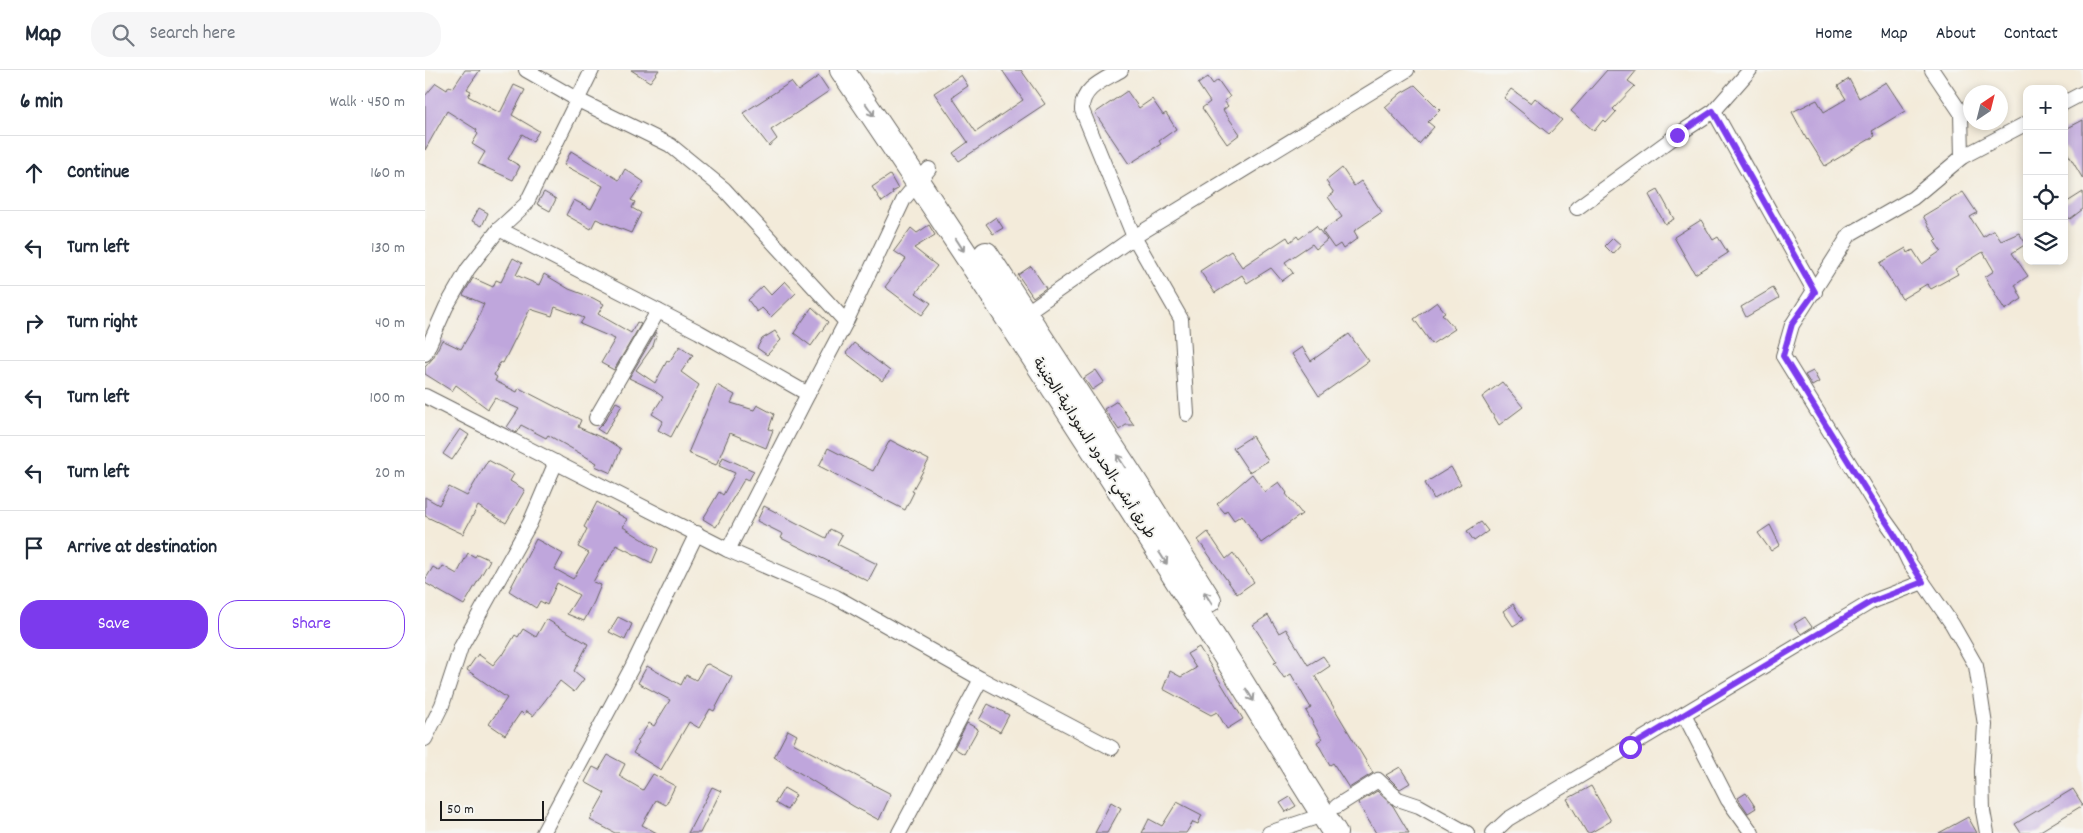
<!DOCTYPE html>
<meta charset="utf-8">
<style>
body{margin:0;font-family:Dekko,"Playpen Sans Arabic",sans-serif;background:#f6f6f7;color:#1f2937}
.controls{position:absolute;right:15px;top:15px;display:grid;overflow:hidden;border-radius:10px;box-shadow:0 2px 8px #0003}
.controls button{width:45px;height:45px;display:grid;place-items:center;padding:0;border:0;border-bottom:1px solid #e0e1e3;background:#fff;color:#1f2937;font:25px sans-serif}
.compass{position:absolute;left:1538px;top:15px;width:45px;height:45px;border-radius:50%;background:#fff;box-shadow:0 2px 8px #0003;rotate:35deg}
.scale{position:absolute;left:15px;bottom:12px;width:104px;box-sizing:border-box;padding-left:5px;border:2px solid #1c1c1c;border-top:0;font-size:14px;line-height:18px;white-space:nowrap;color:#1c1c1c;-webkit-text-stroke:4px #f6f6f2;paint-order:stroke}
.stop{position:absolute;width:15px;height:15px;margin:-11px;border:4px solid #7c3aed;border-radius:50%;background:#fff}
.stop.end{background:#7c3aed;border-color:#fff;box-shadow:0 1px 5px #0008}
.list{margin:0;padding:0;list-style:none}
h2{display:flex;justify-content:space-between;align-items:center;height:65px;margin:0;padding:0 20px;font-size:21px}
h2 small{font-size:16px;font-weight:400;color:#747a83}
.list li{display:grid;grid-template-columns:32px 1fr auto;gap:15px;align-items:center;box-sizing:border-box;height:75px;padding:0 20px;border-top:1px solid #e0e1e3}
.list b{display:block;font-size:19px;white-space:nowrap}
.list em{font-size:16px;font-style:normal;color:#747a83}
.actions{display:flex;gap:10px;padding:15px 20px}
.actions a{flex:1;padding:11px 0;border:1px solid #7c3aed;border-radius:20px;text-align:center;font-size:18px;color:#7c3aed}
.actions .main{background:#7c3aed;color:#fff}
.icon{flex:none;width:28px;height:28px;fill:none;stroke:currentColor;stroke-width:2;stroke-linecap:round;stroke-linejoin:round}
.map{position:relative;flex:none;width:1658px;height:763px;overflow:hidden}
header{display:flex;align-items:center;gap:30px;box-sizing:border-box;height:70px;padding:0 25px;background:#fff;border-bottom:1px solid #e0e1e3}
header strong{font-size:24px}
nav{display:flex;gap:28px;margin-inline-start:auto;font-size:18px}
.search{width:350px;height:45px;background:#f6f6f7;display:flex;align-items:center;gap:12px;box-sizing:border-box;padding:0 18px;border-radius:20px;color:#747a83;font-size:19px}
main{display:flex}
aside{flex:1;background:#fff}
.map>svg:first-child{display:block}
.building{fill:#bfa6dc}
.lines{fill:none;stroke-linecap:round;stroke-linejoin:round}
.minor-casing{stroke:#67645e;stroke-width:16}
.trunk-casing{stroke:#67645e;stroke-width:26}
.minor{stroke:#fff;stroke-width:14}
.trunk{stroke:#fff;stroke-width:24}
.oneway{stroke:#999}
.route{stroke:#7c3aed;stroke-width:6}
.labels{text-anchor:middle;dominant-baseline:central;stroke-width:4;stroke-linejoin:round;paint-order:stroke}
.street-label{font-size:15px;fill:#1c1c1c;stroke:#f6f6f2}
</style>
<header>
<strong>Map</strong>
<div class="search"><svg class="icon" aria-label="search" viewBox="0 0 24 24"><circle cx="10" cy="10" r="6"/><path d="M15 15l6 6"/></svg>Search here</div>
<nav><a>Home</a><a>Map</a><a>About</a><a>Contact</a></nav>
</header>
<main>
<aside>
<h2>6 min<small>Walk · 450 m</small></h2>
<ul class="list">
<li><svg class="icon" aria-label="ahead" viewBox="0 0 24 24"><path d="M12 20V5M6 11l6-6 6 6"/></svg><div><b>Continue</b></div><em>160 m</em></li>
<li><svg class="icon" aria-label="left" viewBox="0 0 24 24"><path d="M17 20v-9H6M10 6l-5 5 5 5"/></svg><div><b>Turn left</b></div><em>130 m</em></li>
<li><svg class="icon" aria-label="right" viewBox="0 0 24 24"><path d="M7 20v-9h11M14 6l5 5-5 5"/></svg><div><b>Turn right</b></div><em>40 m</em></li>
<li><svg class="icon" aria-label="left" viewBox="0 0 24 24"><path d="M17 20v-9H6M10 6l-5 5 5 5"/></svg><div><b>Turn left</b></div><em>100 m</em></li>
<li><svg class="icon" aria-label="left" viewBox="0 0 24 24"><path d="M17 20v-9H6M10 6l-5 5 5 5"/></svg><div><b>Turn left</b></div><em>20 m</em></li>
<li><svg class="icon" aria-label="arrive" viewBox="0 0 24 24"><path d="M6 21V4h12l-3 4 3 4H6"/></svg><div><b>Arrive at destination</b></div></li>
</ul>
<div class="actions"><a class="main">Save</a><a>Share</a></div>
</aside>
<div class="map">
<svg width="1658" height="763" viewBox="0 0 1658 763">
<rect width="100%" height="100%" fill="#f6f6f2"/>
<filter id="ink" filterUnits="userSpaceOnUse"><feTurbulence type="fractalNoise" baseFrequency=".02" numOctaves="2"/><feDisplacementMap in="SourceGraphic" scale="10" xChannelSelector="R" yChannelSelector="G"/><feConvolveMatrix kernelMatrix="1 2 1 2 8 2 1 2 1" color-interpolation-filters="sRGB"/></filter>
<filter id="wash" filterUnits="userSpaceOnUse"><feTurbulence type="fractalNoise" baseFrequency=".0096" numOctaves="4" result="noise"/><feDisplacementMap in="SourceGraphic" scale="20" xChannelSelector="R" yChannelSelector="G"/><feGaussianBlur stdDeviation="1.12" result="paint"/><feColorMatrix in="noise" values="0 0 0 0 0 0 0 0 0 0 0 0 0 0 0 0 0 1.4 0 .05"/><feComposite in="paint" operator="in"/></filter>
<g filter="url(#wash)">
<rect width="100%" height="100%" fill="#f3ebda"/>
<g id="blocks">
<!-- building -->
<g class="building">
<polygon points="40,0 55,0 42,19 46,21 43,26 75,43 89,15 100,20 87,45 114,61 108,71 97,64 83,89 95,96 88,110 53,94 60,82 47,74 53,64 51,62 52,60 22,41 0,80 0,26 11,13 22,20 24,16 28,18"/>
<polygon points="206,0 234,0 225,12"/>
<polygon points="577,0 596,0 620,34 534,91 528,83 543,72 509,23 536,5 543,16 527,27 551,62 598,30"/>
<polygon points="1182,0 1212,0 1203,11 1210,16 1188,39 1191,42 1181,53 1178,50 1169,61 1146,41"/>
<polygon points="394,6 404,21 346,60 352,69 344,76 318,43 366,12 373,21"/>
<polygon points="783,7 788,14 793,10 805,27 799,31 803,36 798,40 815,64 802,74 777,38 785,32 773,14"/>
<polygon points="1424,9 1434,28 1461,12 1480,41 1447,61 1450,66 1400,96 1383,69 1382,70 1367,42 1392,30 1399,42 1421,29 1413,16"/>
<polygon points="990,15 1015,40 1003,52 1009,57 994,74 960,37 976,23"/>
<polygon points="1086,19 1106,33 1110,28 1137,50 1124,64 1079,28"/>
<polygon points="702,21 714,38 727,29 738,45 741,43 751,59 734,71 736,74 704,94 670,43"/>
<polygon points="1658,50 1658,109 1639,77 1639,60"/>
<polygon points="146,81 194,110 200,99 219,112 206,130 210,132 207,138 216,143 206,163 171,149 166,159 141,145 149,130 166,139 178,116 139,95"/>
<polygon points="917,98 929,116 936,111 957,142 929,161 933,168 918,179 915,174 909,178 897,161 917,147 903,127 909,123 901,111"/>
<polygon points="465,105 473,119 467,122 468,124 457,132 447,117"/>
<polygon points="1233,120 1249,149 1240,154 1224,125"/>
<polygon points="119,122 131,129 125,141 112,134"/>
<polygon points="1538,122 1552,143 1545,147 1558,167 1569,160 1576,171 1594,163 1601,174 1587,183 1603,206 1590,215 1597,229 1580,240 1560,207 1569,201 1558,182 1530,199 1533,204 1506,219 1502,214 1477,229 1455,193 1481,178 1483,183 1488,180 1497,194 1516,181 1509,171 1512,170 1498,146"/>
<polygon points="1658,122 1658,139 1645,149 1639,142 1639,134"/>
<polygon points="54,138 63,143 57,156 47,151"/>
<polygon points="571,147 578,158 568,164 561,154"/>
<polygon points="1276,150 1288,170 1293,167 1303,183 1270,204 1249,167"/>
<polygon points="504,155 510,165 489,178 512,196 491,223 506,233 497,245 460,217 481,189 469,181 486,158 492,163"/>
<polygon points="891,156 902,170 891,179 887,174 860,192 868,203 857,211 846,198 822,213 817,205 790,223 775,201 806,181 817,197 862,167 865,172 872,166 874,169"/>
<polygon points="1188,168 1196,175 1188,184 1180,176"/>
<polygon points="88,188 97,193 91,205 114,215 119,204 144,219 168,228 179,234 173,244 206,263 212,252 216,254 189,300 176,293 190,269 155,254 159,248 130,237 127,246 105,239 78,293 75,292 69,305 72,307 70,311 92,322 94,318 156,350 153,357 182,370 196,379 186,403 170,396 172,393 123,365 121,368 96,355 91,363 82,357 94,339 70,328 63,339 31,315 27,321 0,304 0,297 8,288 17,270 36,279 53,250 52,250 59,234 38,225 48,208 68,217 71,210 76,212"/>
<polygon points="606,196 621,218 608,227 593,205"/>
<polygon points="360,211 371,223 346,247 337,238 332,242 323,230 338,216 346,225"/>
<polygon points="1348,218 1354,228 1321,247 1316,237"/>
<polygon points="1012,232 1020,242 1017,244 1030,259 1007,274 989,249"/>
<polygon points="387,237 403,252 386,276 369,263"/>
<polygon points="350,261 356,270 342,285 332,278 337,269"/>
<polygon points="231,262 232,263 228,276 211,300 230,313 242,291 244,292 255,276 268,285 256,302 274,315 246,367 233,360 238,351 227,344 238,327 227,319 204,308"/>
<polygon points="924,264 944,291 894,326 867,284 877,277 886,291"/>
<polygon points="429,273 465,301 457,311 421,283"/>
<polygon points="671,300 679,312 667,320 659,308"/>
<polygon points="1388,301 1394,312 1387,316 1380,305"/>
<polygon points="1077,312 1098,337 1074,355 1057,327"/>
<polygon points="292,315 310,325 306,333 329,340 332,335 349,344 344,359 348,360 341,378 305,363 291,395 263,383"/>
<polygon points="692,331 709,355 701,355 694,360 679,339"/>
<polygon points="191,332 197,335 180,364 172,359 179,352"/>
<polygon points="35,359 44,365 27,390 18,384"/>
<polygon points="827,366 843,391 824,402 808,378"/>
<polygon points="465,370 504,390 487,421 489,422 480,440 394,396 403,378 448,401"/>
<polygon points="298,387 329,401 324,410 320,408 291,457 278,449 294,422 298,425 310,403 294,396"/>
<polygon points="63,390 89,404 85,411 100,420 81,453 53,436 38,464 0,446 0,427 14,435 24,417 42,426"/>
<polygon points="1026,397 1036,414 1009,429 1000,413"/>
<polygon points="827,404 840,422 854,412 862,423 861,424 877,444 836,473 817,445 809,450 802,440 800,443 792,434"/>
<polygon points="172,432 202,449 198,457 233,479 227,493 191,475 182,492 180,491 168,512 176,515 169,532 159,551 142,544 154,525 132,513 122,535 115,531 111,538 84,521 111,469 138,484 130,499 148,509 164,483 153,477 162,459 159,457"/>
<polygon points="339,436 401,468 405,459 417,465 412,474 452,494 443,511 356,468 358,464 332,451"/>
<polygon points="1056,452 1063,461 1049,471 1042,461"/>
<polygon points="1345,455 1355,475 1346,481 1333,463"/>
<polygon points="783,462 801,489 808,483 829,512 812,524 773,470"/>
<polygon points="43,483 50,487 52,484 65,490 39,535 0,513 0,510 8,497 15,501 18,496 32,504"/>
<polygon points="1088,534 1098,550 1088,556 1078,541"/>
<polygon points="843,545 854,563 861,559 883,595 898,586 905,596 890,606 948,703 924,718 908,693 905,695 892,672 897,669 881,641 886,638 866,604 859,608 849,593 852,592 828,555"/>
<polygon points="193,547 207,554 200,570 184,562"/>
<polygon points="1380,547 1387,557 1376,564 1369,554"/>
<polygon points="121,549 163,574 149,601 159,609 149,622 135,611 108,646 101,641 99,645 96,642 80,665 64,654 82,628 42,600 53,584 68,595 77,584 78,585 90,565 93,567 98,559 111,567"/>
<polygon points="774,577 818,649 802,659 792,642 786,645 738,619 745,601 756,607 771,598 762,584"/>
<polygon points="283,594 307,607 289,641 285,639 274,658 264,652 236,700 208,683 214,673 212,672 224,653 229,656 245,630 213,613 222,596 256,615 261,605 271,610 280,595"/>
<polygon points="563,634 584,645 575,662 554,650"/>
<polygon points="542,653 553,659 539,684 529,678"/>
<polygon points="363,660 372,665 368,673 466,724 454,750 428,736 349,687"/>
<polygon points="183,685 200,694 194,706 218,720 228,704 250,716 241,735 231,730 217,755 232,763 190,763 165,750 180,723 160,712 168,697 174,700"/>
<polygon points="975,697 985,713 975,719 961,705"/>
<polygon points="1166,716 1186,751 1165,763 1162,763 1142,729"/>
<polygon points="287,717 296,721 275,763 263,763"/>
<polygon points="359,718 371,725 362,740 350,733"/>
<polygon points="1648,719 1658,735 1612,763 1596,763 1590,754"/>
<polygon points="952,721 968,736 984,763 951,763 933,733"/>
<polygon points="1321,723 1331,738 1323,743 1313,728"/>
<polygon points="865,727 871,736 861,742 855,733"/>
<polygon points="686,732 696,738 682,763 670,763"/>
<polygon points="752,732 777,745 773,754 768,752 761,763 717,763 724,749 737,756"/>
<polygon points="1543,747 1552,763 1514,763"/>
</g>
</g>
</g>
<g filter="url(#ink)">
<use href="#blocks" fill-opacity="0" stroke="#67645e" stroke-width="1"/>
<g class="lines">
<defs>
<g id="minor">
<polyline points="101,0 153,30 245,75 299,119 421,252 383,324"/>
<path d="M696 0C679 10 656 18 657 40L709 167 756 249 762 344"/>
<polyline points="1507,0 1536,43 1537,87 1488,128 1425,164 1367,255 1358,286 1457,446 1472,467 1484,492 1527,554 1551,596 1560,655 1557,701 1558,741 1562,763"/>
<polyline points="1639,33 1658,23"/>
<polyline points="1289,41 1390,222"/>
<polyline points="1537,87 1602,53"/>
<polyline points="1152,138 1252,65 1289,41 1325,0"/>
<polyline points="74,159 274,262 383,324 303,480"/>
<polyline points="595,247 709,167 982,0"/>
<polyline points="421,252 479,129 504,99"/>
<polyline points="0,284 21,237 43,199 74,159 101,134 167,0"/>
<polyline points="0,326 303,480 411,527 556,609 687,678"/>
<polyline points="171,348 233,241"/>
<polyline points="1259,644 1303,730 1327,763"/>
<polyline points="0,669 17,635 36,577 105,453 131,392"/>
<polyline points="912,736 953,710 973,729 994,736 1042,763"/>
<polyline points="118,763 207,597 272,463"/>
<polyline points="474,763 556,609"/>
<polyline points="844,763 898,745"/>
<polyline points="1068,763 1083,749 1446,532 1498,512"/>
</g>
<g id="trunk">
<path d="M417 0C547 191 673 385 797 581 835 641 871 703 910 763"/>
<polyline points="561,184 708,409 784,530"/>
</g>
</defs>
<!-- minor casing -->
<use href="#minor" class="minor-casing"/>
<!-- trunk casing -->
<use href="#trunk" class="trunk-casing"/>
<!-- minor -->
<use href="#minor" class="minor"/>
<!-- trunk -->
<use href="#trunk" class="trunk"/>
</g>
<!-- one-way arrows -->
<defs><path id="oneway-shaft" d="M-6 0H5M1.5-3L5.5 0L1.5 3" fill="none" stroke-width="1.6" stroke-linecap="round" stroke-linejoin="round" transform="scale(1.25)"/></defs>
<g class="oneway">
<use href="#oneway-shaft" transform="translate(445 40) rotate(56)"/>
<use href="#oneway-shaft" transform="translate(535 175) rotate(57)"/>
<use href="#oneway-shaft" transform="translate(696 391) rotate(-123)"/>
<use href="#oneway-shaft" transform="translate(738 488) rotate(57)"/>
<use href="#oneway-shaft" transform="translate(783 528) rotate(-122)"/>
<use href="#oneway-shaft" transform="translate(825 625) rotate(58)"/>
</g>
</g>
<g class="lines" filter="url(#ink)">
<!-- route -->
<path class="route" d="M1205 677 1446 532 1498 512C1483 491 1473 467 1457 446L1358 286 1367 254 1390 222 1288 41 1252 65"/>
</g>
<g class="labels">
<!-- street labels -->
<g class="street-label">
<text transform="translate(668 379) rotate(57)">طريق أبشي-الحدود السودانية-الجنينة</text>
</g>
</g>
</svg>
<div class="controls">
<button>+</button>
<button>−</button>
<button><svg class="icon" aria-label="locate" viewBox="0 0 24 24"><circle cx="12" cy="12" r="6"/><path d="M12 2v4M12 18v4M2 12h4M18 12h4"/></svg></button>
<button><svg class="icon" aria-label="layers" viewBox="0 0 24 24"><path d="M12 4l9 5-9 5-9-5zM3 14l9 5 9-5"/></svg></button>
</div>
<svg class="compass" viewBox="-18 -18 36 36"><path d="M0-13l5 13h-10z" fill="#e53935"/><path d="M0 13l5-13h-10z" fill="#747a83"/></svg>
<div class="scale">50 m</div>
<div class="stop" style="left:1205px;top:677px"></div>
<div class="stop end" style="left:1252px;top:65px"></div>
</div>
</main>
